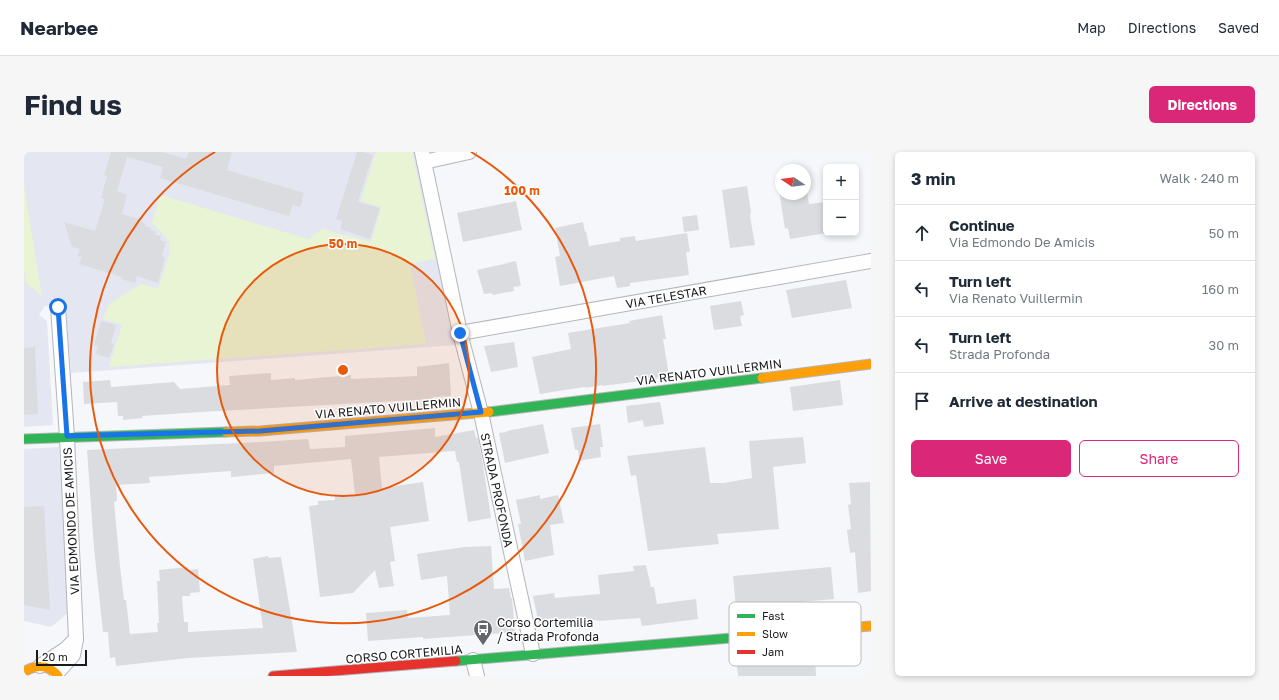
<!DOCTYPE html>
<meta charset="utf-8">
<style>
body{margin:0;font-family:"Golos Text",sans-serif;background:#f6f6f7;color:#1f2937}
.controls{position:absolute;right:12px;top:12px;display:grid;overflow:hidden;border-radius:6px;box-shadow:0 2px 6px #0003}
.controls button{width:36px;height:36px;display:grid;place-items:center;padding:0;border:0;border-bottom:1px solid #e0e1e3;background:#fff;color:#1f2937;font:20px sans-serif}
.compass{position:absolute;left:751px;top:12px;width:36px;height:36px;border-radius:50%;background:#fff;box-shadow:0 2px 6px #0003;rotate:283deg}
.scale{position:absolute;left:12px;bottom:10px;width:51px;box-sizing:border-box;padding-left:4px;border:2px solid #191a1c;border-top:0;font-size:11px;line-height:14px;white-space:nowrap;color:#191a1c;-webkit-text-stroke:3px #fff;paint-order:stroke}
.stop{position:absolute;width:12px;height:12px;margin:-9px;border:3px solid #1a73e8;border-radius:50%;background:#fff}
.stop.end{background:#1a73e8;border-color:#fff;box-shadow:0 1px 4px #0008}
.list{margin:0;padding:0;list-style:none}
h2{display:flex;justify-content:space-between;align-items:center;height:52px;margin:0;padding:0 16px;font-size:17px}
h2 small{font-size:13px;font-weight:400;color:#747a83}
.list li{display:grid;grid-template-columns:26px 1fr auto;gap:12px;align-items:center;box-sizing:border-box;height:56px;padding:0 16px;border-top:1px solid #e0e1e3}
.list b{display:block;font-size:15px;white-space:nowrap}
.list p{margin:0;font-size:13px;white-space:nowrap;color:#747a83}
.list em{font-size:13px;font-style:normal;color:#747a83}
.actions{display:flex;gap:8px;padding:12px 16px}
.actions a{flex:1;padding:9px 0;border:1px solid #db2777;border-radius:6px;text-align:center;font-size:14px;color:#db2777}
.actions .main{background:#db2777;color:#fff}
.icon{flex:none;width:22px;height:22px;fill:none;stroke:currentColor;stroke-width:2;stroke-linecap:round;stroke-linejoin:round}
.map{position:relative;flex:none;width:847px;height:524px;overflow:hidden;border-radius:6px}
header{display:flex;align-items:center;gap:24px;box-sizing:border-box;height:56px;padding:0 20px;background:#fff;border-bottom:1px solid #e0e1e3}
header strong{font-size:19px}
nav{display:flex;gap:22px;margin-inline-start:auto;font-size:14px}
.intro{display:flex;align-items:center;justify-content:space-between;box-sizing:border-box;height:96px;padding:0 24px}
h1{margin:0;font-size:28px}
.button{padding:10px 18px;border-radius:6px;background:#db2777;color:#fff;font-size:14px;font-weight:700}
main{display:flex;gap:24px;padding:0 24px}
aside{flex:1;background:#fff;border-radius:6px;box-shadow:0 2px 6px #0003}
.map>svg:first-child{display:block}
.built{fill:#e4e7f1}
.green{fill:#e8f4d4}
.building{fill:#dbdce0}
.lines{fill:none;stroke-linecap:round;stroke-linejoin:round}
.street-casing{stroke:#b4b6b8;stroke-width:16}
.fast-casing{stroke:#b4b6b8;stroke-width:11}
.slow-casing{stroke:#b4b6b8;stroke-width:11}
.jam-casing{stroke:#b4b6b8;stroke-width:11}
.street{stroke:#fefefe;stroke-width:14}
.fast{stroke:#30b455;stroke-width:9}
.slow{stroke:#ff9f0a;stroke-width:9}
.jam{stroke:#e5322d;stroke-width:9}
.route{stroke:#1a73e8;stroke-width:5}
.ring{fill:none;stroke:#e8590c;stroke-width:2}
.labels{text-anchor:middle;dominant-baseline:central;stroke-width:3;stroke-linejoin:round;paint-order:stroke}
.street-label{font-size:12px;fill:#191a1c;stroke:#fff}
.poi-label{font-size:12px;fill:#191a1c;stroke:#fff;text-anchor:start}
.key{fill:#fff;stroke:#bababb;stroke-width:1}
.key-label{font-size:11px;fill:#191a1c}
.centre{fill:#e8590c;stroke:#fff;stroke-width:2}
.ring-label{font-size:12px;text-anchor:middle;font-weight:bold;fill:#e8590c;stroke:#fff;stroke-width:3;stroke-linejoin:round;paint-order:stroke}
</style>
<header>
<strong>Nearbee</strong>
<nav><a>Map</a><a>Directions</a><a>Saved</a></nav>
</header>
<div class="intro"><h1>Find us</h1><a class="button">Directions</a></div>
<main>
<div class="map">
<svg width="847" height="524" viewBox="0 0 847 524">
<rect width="100%" height="100%" fill="#f5f7fb"/>
<!-- built -->
<g class="built">
<polygon points="0,0 390,0 431,193 47,221 42,156 21,154 15,163 23,169 29,273 0,275"/>
<polygon points="35,295 44,461 27,475 0,469 0,297"/>
</g>
<!-- green -->
<g class="green">
<polygon points="352,0 388,0 411,107 386,112 402,192 85,215 98,173 79,167 85,152 117,132 134,137 145,103 145,89 128,71 136,43 284,87 299,77 347,90 357,55 337,49"/>
<polygon points="0,33 0,34 18,144 2,131 0,118"/>
</g>
<!-- building -->
<g class="building">
<polygon points="87,0 138,0 162,7 165,0 208,0 203,18 280,41 276,55 269,53 265,64 136,26 139,15 103,5 93,39 103,43 98,62 116,67 116,69 121,71 121,74 127,76 126,78 132,80 131,83 137,84 136,88 142,90 138,104 141,106 134,131 113,124 111,131 97,127 98,125 55,112 58,105 53,104 56,97 48,95 40,70 71,79 81,47 77,46 83,24 80,23"/>
<polygon points="333,0 340,0 349,3 334,50 356,56 346,87 316,77 318,69 312,67"/>
<polygon points="781,28 785,52 802,50 802,81 766,87 764,76 761,77 754,32 757,31 757,42 781,42"/>
<polygon points="723,34 727,60 726,64 731,93 706,96 698,38"/>
<polygon points="492,49 498,78 439,90 433,61"/>
<polygon points="673,63 675,78 660,80 658,65"/>
<polygon points="559,70 561,80 562,79 565,94 596,89 596,86 611,84 612,89 663,81 666,100 662,100 665,123 606,131 606,134 593,136 590,124 536,134 531,105 536,104 531,76"/>
<polygon points="492,109 497,134 489,135 490,139 469,143 468,141 460,142 453,118"/>
<polygon points="822,128 828,156 768,166 762,138"/>
<polygon points="717,149 720,163 716,164 718,174 690,178 686,154"/>
<polygon points="638,163 642,187 639,187 645,224 632,226 633,227 578,234 578,233 562,236 561,235 553,236 516,242 508,205 547,197 544,181 606,171 605,169"/>
<polygon points="77,169 92,173 87,191 90,192 85,206 72,202 74,194 70,193"/>
<polygon points="490,190 494,215 467,220 460,194"/>
<polygon points="11,195 14,262 0,263 0,196"/>
<polygon points="425,211 427,244 409,245 408,247 177,260 118,264 119,266 99,268 99,264 94,264 93,250 60,252 59,230 86,228 87,235 150,230 156,237 206,233 205,224 247,221 247,228 271,226 271,228 327,223 327,227 393,224 393,215"/>
<polygon points="816,228 819,253 769,259 766,235"/>
<polygon points="636,250 640,272 620,275 619,268 604,271 602,254"/>
<polygon points="519,272 525,301 481,311 475,281 483,280 483,279"/>
<polygon points="576,272 579,295 576,295 577,305 555,309 554,298 551,298 547,276"/>
<polygon points="411,276 411,285 450,278 452,286 454,286 458,306 467,366 444,370 435,310 433,310 431,299 355,305 358,336 399,330 405,369 366,375 371,409 366,410 370,434 355,436 351,418 329,441 296,445 285,354 294,353 294,349 311,348 311,344 331,342 327,307 250,314 250,321 207,325 207,319 125,325 126,331 92,333 93,349 90,350 96,414 100,448 102,448 106,482 134,480 133,471 135,471 133,429 136,429 135,418 164,415 164,418 174,417 176,440 166,441 166,444 158,444 160,470 164,470 164,480 239,476 229,407 244,404 245,406 257,405 273,500 164,506 92,514 91,505 86,506 84,480 79,480 70,396 63,298 236,290 284,287 286,297 321,295 321,284"/>
<polygon points="779,285 782,311 749,315 755,377 693,382 695,392 624,399 612,323 607,324 603,304 681,295 686,331 700,331 728,326 725,289"/>
<polygon points="846,330 847,439 834,441 831,400 826,401 823,378 827,377 824,353 827,352 825,331"/>
<polygon points="516,343 516,347 534,343 540,371 526,373 530,403 501,409 494,372 497,372 492,348"/>
<polygon points="20,354 26,458 0,453 0,355"/>
<polygon points="467,394 470,437 485,436 487,446 488,446 491,480 399,487 399,485 344,489 342,461 383,458 384,466 426,463 423,424 397,428 393,402 440,395"/>
<polygon points="622,413 627,435 630,435 633,452 672,447 674,467 618,474 616,466 573,469 573,468 515,473 509,444 530,441 531,446 576,442 574,423 610,419 609,414"/>
<polygon points="807,415 810,447 712,456 709,424"/>
<polygon points="791,502 792,524 714,524 714,522 712,509"/>
</g>
<g class="lines">
<defs>
<g id="street">
<polyline points="398,0 436,181 457,261 509,502"/>
<polyline points="400,10 445,0"/>
<polyline points="436,181 847,109"/>
<polyline points="449,508 453,524"/>
<polyline points="16,514 42,497 52,487"/>
<polyline points="33,521 49,503 52,487 43,285 34,155"/>
</g>
<g id="fast">
<polyline points="465,260 738,226"/>
<polyline points="0,287 202,280"/>
<polyline points="432,509 755,482"/>
</g>
<g id="slow">
<polyline points="738,226 847,212"/>
<polyline points="202,280 236,279 465,260"/>
<polyline points="755,482 847,474"/>
<path d="M0 520C12 512 24 512 34 524"/>
</g>
<polyline id="jam" points="249,524 432,509"/>
</defs>
<!-- street casing -->
<use href="#street" class="street-casing"/>
<!-- fast casing -->
<use href="#fast" class="fast-casing"/>
<!-- slow casing -->
<use href="#slow" class="slow-casing"/>
<!-- jam casing -->
<use href="#jam" class="jam-casing"/>
<!-- street -->
<use href="#street" class="street"/>
<!-- fast -->
<use href="#fast" class="fast"/>
<!-- slow -->
<use href="#slow" class="slow"/>
<!-- jam -->
<use href="#jam" class="jam"/>
</g>
<g class="lines">
<!-- route -->
<polyline class="route" points="34,155 43,284 236,279 457,260 436,181"/>
</g>
<!-- distance rings -->
<circle cx="319" cy="218" r="126" fill="#e8590c" fill-opacity=".12"/>
<g class="ring">
<circle cx="319" cy="218" r="126"/>
<path d="M447 0A253 253 0 1 1 191 0"/>
</g>
<!-- icons -->
<defs>
<symbol id="bus-pin" viewBox="-11 -11 22 30"><path d="M0 17L-7.5 6A9.5 9.5 0 1 1 7.5 6Z" fill="#66676a" stroke="#fff"/><path d="M-5-6H5V4H4V6H2V4H-2V6H-4V4H-5ZM-3.5-4V0h7V-4ZM-3.5 1.2v1.5H-2V1.2ZM2 1.2v1.5H3.5V1.2Z" fill="#fff"/></symbol>
</defs>
<g fill-rule="evenodd">
<use href="#bus-pin" x="448" y="466" width="22" height="30"/>
</g>
<g class="labels">
<!-- street labels -->
<g class="street-label">
<text transform="translate(642 145) rotate(-10)">VIA TELESTAR</text>
<text transform="translate(685 220) rotate(-7)">VIA RENATO VUILLERMIN</text>
<text transform="translate(364 256) rotate(-5)">VIA RENATO VUILLERMIN</text>
<text transform="translate(473 338) rotate(78)">STRADA PROFONDA</text>
<text transform="translate(47 369) rotate(-93)">VIA EDMONDO DE AMICIS</text>
<text transform="translate(380 502) rotate(-5)">CORSO CORTEMILIA</text>
</g>
<!-- poi labels -->
<g class="poi-label">
<text x="473" y="470">Corso Cortemilia<tspan x="473" dy="14">/ Strada Profonda</tspan></text>
</g>
</g>
<!-- legend -->
<rect x="705" y="450" width="132" height="64" rx="6" class="key"/>
<rect x="713" y="462" width="18" height="4" fill="#30b455"/>
<rect x="713" y="480" width="18" height="4" fill="#ff9f0a"/>
<rect x="713" y="498" width="18" height="4" fill="#e5322d"/>
<g class="key-label">
<text x="738" y="468">Fast</text>
<text x="738" y="486">Slow</text>
<text x="738" y="504">Jam</text>
</g>
<circle cx="319" cy="218" r="6" class="centre"/>
<g class="ring-label">
<text x="498" y="43">100 m</text>
<text x="319" y="96">50 m</text>
</g>
</svg>
<div class="controls">
<button>+</button>
<button>−</button>
</div>
<svg class="compass" viewBox="-18 -18 36 36"><path d="M0-13l5 13h-10z" fill="#e53935"/><path d="M0 13l5-13h-10z" fill="#747a83"/></svg>
<div class="scale">20 m</div>
<div class="stop" style="left:34px;top:155px"></div>
<div class="stop end" style="left:436px;top:181px"></div>
</div>
<aside>
<h2>3 min<small>Walk · 240 m</small></h2>
<ul class="list">
<li><svg class="icon" aria-label="ahead" viewBox="0 0 24 24"><path d="M12 20V5M6 11l6-6 6 6"/></svg><div><b>Continue</b><p>Via Edmondo De Amicis</p></div><em>50 m</em></li>
<li><svg class="icon" aria-label="left" viewBox="0 0 24 24"><path d="M17 20v-9H6M10 6l-5 5 5 5"/></svg><div><b>Turn left</b><p>Via Renato Vuillermin</p></div><em>160 m</em></li>
<li><svg class="icon" aria-label="left" viewBox="0 0 24 24"><path d="M17 20v-9H6M10 6l-5 5 5 5"/></svg><div><b>Turn left</b><p>Strada Profonda</p></div><em>30 m</em></li>
<li><svg class="icon" aria-label="arrive" viewBox="0 0 24 24"><path d="M6 21V4h12l-3 4 3 4H6"/></svg><div><b>Arrive at destination</b></div></li>
</ul>
<div class="actions"><a class="main">Save</a><a>Share</a></div>
</aside>
</main>
